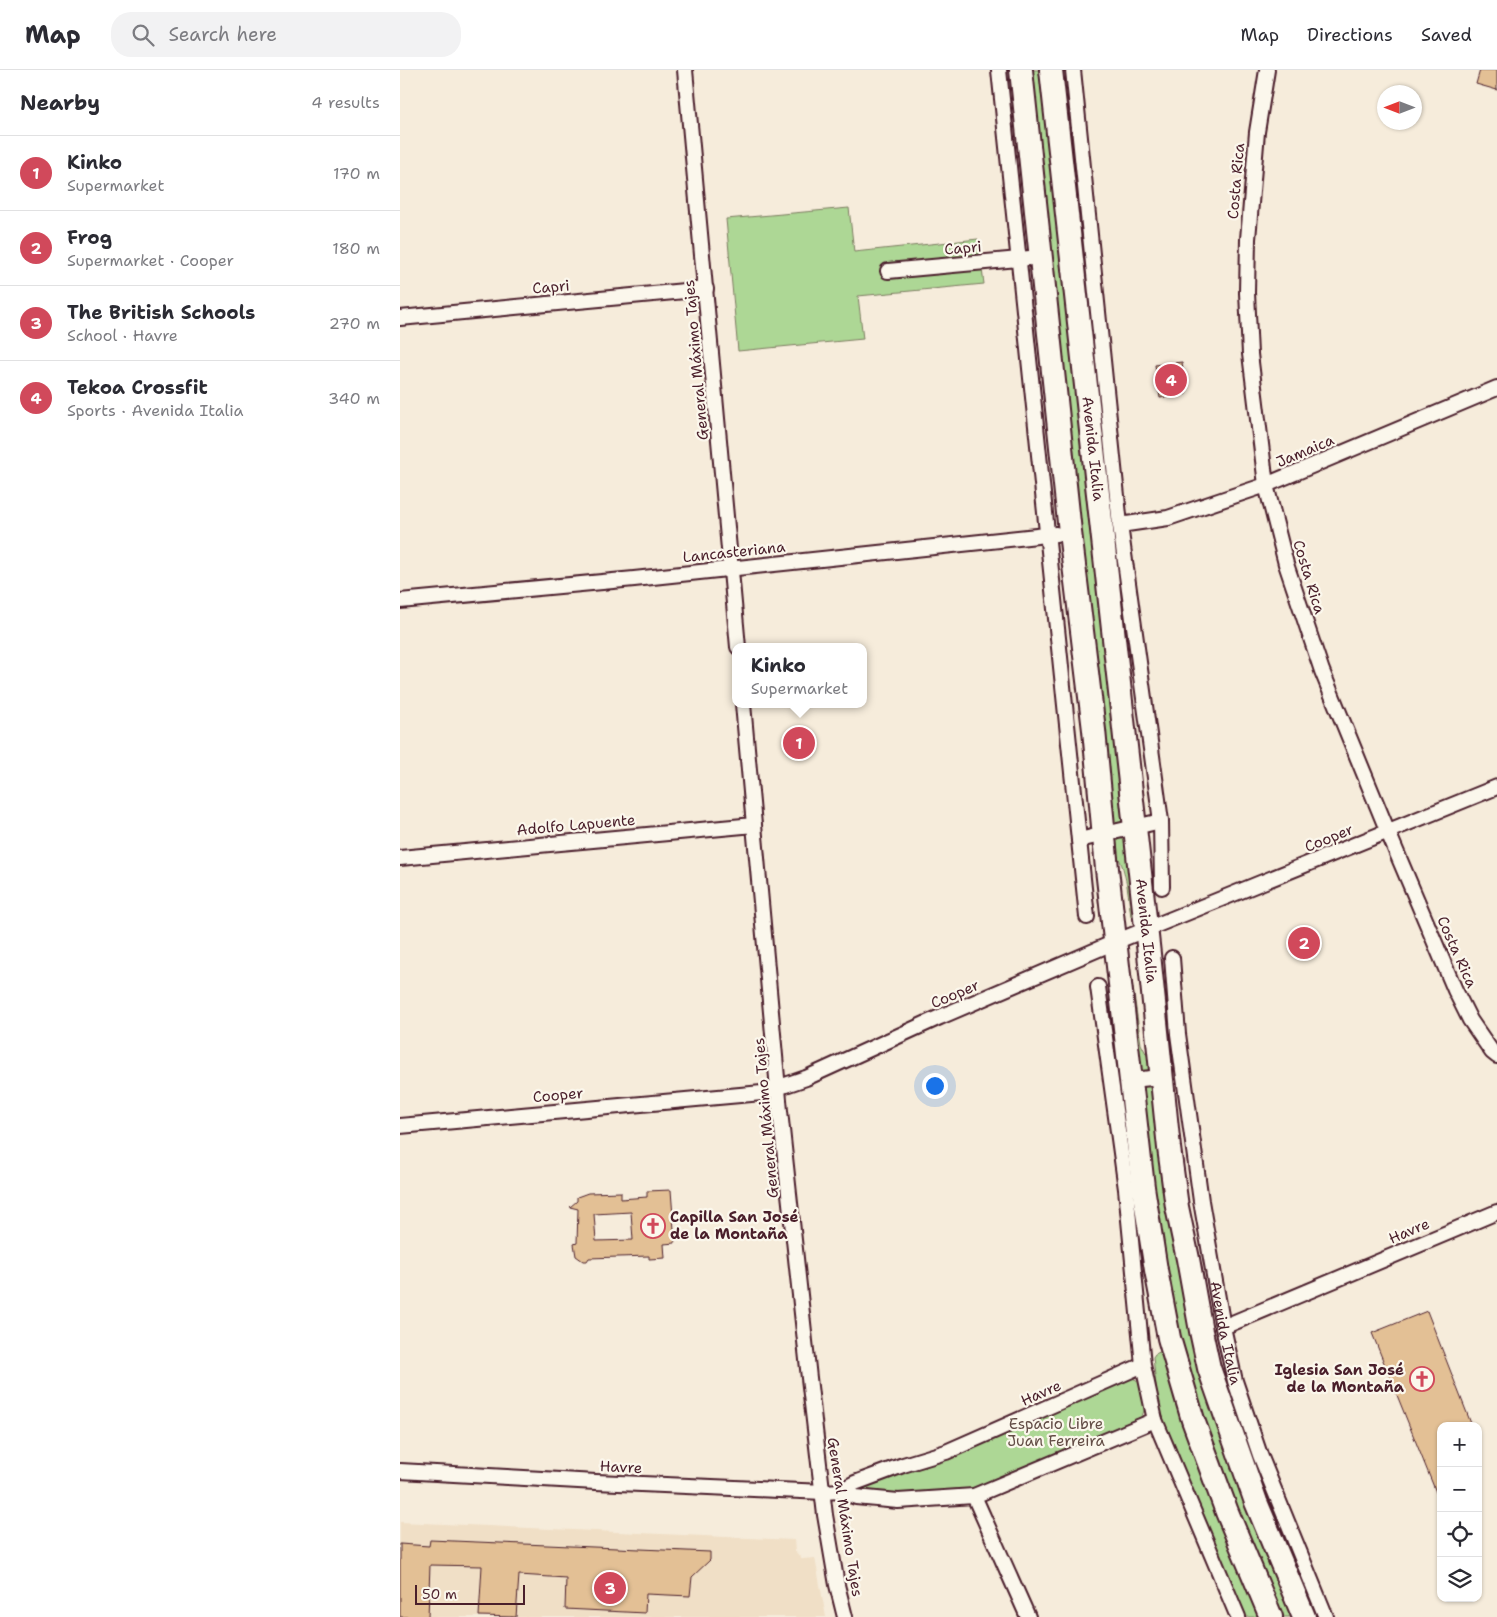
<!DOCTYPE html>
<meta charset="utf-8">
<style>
body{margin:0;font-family:"Shantell Sans",sans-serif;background:#f2f2f3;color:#2b2b33}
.controls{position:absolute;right:15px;bottom:15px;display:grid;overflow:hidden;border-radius:10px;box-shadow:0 1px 4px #0004}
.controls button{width:45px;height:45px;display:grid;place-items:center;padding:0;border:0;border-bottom:1px solid #e1e1e2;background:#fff;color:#2b2b33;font:25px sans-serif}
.compass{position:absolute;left:977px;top:15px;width:45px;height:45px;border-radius:50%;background:#fff;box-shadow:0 1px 4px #0004;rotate:270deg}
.scale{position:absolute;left:15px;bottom:12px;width:110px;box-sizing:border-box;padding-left:5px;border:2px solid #4a1f2b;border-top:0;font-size:14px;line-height:18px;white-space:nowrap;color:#4a1f2b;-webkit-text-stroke:4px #fbf7ec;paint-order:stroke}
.you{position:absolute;left:534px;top:1015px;width:18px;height:18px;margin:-12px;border:4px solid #fff;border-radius:50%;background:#1a73e8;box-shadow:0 0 0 8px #1a73e833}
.badge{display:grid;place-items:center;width:32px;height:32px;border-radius:50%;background:#d1495b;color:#fff;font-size:16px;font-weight:700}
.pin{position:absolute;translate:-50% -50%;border:2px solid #fff;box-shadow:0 1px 5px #0006}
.popup{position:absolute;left:332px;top:573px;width:135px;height:65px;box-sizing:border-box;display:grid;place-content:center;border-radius:10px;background:#fff;filter:drop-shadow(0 1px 4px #0005);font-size:16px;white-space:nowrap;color:#7c7c81}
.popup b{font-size:19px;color:#2b2b33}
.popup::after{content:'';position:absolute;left:50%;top:100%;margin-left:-10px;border:10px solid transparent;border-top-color:#fff}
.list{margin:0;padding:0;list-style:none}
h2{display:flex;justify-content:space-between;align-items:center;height:65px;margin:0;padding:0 20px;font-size:21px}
h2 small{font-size:16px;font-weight:400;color:#7c7c81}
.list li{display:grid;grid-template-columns:32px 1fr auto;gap:15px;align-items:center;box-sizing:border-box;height:75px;padding:0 20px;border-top:1px solid #e1e1e2}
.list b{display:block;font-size:19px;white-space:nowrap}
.list p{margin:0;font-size:16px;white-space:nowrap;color:#7c7c81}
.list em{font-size:16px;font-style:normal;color:#7c7c81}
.icon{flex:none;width:28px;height:28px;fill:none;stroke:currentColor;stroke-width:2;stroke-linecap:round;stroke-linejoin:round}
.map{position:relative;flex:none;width:1097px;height:1547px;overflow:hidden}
header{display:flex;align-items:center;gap:30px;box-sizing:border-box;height:70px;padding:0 25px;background:#fff;border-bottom:1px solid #e1e1e2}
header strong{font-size:24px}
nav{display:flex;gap:28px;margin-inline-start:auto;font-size:18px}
.search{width:350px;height:45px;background:#f2f2f3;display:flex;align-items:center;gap:12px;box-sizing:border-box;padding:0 18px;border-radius:20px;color:#7c7c81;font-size:19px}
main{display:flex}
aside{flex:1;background:#fff}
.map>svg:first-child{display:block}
.built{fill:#f0dfc6}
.green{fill:#add795;stroke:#7c7b60}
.building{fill:#e3c095;stroke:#4a1f2b;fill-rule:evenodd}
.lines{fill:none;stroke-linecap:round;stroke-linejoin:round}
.minor-casing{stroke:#4a1f2b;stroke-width:18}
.primary-casing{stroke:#4a1f2b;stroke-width:26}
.minor{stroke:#fbf7ec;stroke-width:14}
.primary{stroke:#fbf7ec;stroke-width:22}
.labels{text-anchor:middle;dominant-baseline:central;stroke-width:4.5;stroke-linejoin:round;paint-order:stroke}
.street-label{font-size:15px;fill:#4a1f2b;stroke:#fbf7ec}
.poi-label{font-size:15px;font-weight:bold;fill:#4a1f2b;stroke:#fbf7ec;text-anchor:start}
.park-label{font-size:15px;fill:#634d46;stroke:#fbf7ec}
</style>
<header>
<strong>Map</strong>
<div class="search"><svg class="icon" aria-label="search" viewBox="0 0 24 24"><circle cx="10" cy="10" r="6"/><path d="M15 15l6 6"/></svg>Search here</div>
<nav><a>Map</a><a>Directions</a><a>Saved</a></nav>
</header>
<main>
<aside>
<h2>Nearby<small>4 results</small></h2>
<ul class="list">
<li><span class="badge">1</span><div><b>Kinko</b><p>Supermarket</p></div><em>170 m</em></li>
<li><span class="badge">2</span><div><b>Frog</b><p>Supermarket · Cooper</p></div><em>180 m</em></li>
<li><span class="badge">3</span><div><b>The British Schools</b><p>School · Havre</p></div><em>270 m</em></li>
<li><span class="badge">4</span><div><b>Tekoa Crossfit</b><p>Sports · Avenida Italia</p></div><em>340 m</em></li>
</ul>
</aside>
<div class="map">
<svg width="1097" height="1547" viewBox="0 0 1097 1547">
<rect width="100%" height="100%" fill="#f6ecdb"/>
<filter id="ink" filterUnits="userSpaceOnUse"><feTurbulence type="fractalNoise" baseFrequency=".02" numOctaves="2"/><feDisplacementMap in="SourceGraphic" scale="10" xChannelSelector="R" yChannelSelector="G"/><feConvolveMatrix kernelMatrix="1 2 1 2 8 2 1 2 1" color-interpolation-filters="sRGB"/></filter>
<g filter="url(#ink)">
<!-- built -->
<polygon class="built" points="0,1452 394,1470 395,1481 402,1489 415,1488 426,1547 0,1547"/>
<!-- green -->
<g class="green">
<polygon points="629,0 642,0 724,751 721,754 717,755 712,752"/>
<polygon points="449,138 454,182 578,169 584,214 458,226 463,269 338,281 326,149"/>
<path d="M720 768 726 771 734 849 731 847C729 832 728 816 724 802 722 792 714 782 714 771Z"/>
<polygon points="726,882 728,882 741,974 750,991 750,999 748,1002 741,1003"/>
<polygon points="747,1014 753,1018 770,1157 777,1195 793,1268 896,1547 882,1547 845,1459 789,1308 764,1197 741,1018 743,1015"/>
<polygon points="762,1281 864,1547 843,1547 773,1371 765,1360 759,1343 753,1287 755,1284"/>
<path d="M731 1308C746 1310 749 1336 741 1347L625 1398 573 1419 552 1422 497 1425 462 1422V1417Z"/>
</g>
<!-- building -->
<g class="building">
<polygon points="1080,0 1097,0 1097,20 1076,14"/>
<polygon points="782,292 786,324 760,328 755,295"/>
<path d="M271 1120 275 1173 264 1174 265 1188 249 1189V1186L189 1188 187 1191H183L176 1186 174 1174 177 1173 178 1139 170 1137 177 1131V1127L188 1123 221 1122V1129L247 1127V1121ZM231 1142 233 1170 196 1171 194 1144Z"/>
<polygon points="1027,1241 1072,1356 1041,1356 1040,1432 972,1263"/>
<polygon points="30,1470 310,1482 310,1490 292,1507 290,1526 246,1524 245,1543 165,1539 166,1508 119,1505 116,1547 79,1546 82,1496 30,1495 28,1547 0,1547 0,1474 29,1476"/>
</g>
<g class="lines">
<defs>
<g id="minor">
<polyline points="285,0 338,577"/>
<polyline points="599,0 687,847"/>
<polyline points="673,0 720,455 761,751 762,817"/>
<polyline points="867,0 857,62 848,169 847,223 850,284 866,415 886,494 922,601 988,762 1055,920 1070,950 1092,982 1097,986"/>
<polyline points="488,201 641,187"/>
<polyline points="0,248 306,219"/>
<polyline points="720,455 768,448 866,415 1097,318"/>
<polyline points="0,531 234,509 656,464"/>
<polyline points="343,634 380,1041 409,1308 425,1445 437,1515 445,1547"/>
<polyline points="679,770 761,751"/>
<polyline points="0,788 354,755"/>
<path id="s1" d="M772 888 778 964 801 1131 823 1257 835 1311 860 1385 926 1547"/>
<polyline points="698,917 726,1119 743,1295 755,1350 838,1547"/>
<polyline points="731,1010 762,1007"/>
<polyline points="0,1056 362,1023 406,1008 540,947 715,872 1097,717"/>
<polyline points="823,1257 1097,1142"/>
<polyline points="0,1401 196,1412 424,1422 440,1421 455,1413 503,1395 546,1382 743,1295"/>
<polyline points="440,1421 456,1427 498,1431 574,1426 755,1350"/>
<polyline points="574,1426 628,1547"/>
</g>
<g id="primary">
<polyline points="621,0 670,462 694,660 707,799 743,1117 756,1200 769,1268 793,1350 827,1442 871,1547"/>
<path id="s2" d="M651 0 749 884 769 1078 777 1137 788 1189 801 1261 809 1298 856 1432 904 1547"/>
</g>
</defs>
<!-- minor casing -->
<use href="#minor" class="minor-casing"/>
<!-- primary casing -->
<use href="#primary" class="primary-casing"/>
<!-- minor -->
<use href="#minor" class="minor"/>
<!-- primary -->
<use href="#primary" class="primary"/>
</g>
</g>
<!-- icons -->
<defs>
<symbol id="church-ring" viewBox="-11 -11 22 22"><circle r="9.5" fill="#fbf7ec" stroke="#d1495b" stroke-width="1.5"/><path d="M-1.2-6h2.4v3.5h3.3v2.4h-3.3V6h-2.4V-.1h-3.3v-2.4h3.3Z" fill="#d1495b"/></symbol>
</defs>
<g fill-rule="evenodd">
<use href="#church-ring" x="239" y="1142" width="28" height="28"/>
<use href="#church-ring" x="1008" y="1295" width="28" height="28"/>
</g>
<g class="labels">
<!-- street labels -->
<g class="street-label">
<text transform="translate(836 111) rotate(-85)">Costa Rica</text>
<text transform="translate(563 178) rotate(-5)">Capri</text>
<text transform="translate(151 217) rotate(-5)">Capri</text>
<text transform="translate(296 290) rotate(-95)">General Máximo Tajes</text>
<text stroke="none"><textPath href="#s2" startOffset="381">Avenida Italia</textPath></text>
<text transform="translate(905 381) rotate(-23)">Jamaica</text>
<text transform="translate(334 482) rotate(-6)">Lancasteriana</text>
<text transform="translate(909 507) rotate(73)">Costa Rica</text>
<text transform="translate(176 755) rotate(-5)">Adolfo Lapuente</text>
<text transform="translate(929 768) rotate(-22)">Cooper</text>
<text stroke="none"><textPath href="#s2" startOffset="866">Avenida Italia</textPath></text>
<text transform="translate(1057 882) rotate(66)">Costa Rica</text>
<text transform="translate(555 924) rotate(-23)">Cooper</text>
<text transform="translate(158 1025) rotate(-5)">Cooper</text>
<text transform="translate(366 1048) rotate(-95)">General Máximo Tajes</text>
<text transform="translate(1009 1161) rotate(-23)">Havre</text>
<text stroke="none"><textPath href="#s1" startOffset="379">Avenida Italia</textPath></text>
<text transform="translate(641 1323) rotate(-24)">Havre</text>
<text transform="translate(221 1397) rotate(3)">Havre</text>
<text transform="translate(445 1447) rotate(81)">General Máximo Tajes</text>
</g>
<!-- poi labels -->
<g class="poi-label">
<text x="270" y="1147">Capilla San José<tspan x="270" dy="17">de la Montaña</tspan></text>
<text x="1004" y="1300" text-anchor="end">Iglesia San José<tspan x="1004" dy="17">de la Montaña</tspan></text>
</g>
<!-- park labels -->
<g class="park-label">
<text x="656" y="1354">Espacio Libre<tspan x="656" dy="17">Juan Ferreira</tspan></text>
</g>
</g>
</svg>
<div class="controls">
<button>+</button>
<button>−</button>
<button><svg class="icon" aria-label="locate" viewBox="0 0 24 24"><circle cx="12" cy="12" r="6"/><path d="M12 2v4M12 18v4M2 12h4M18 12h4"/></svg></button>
<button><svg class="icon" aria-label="layers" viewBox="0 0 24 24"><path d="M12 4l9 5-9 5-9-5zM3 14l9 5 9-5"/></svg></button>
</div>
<svg class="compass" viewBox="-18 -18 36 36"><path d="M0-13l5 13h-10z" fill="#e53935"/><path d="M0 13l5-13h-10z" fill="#7c7c81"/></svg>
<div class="scale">50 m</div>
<div class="you"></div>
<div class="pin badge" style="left:399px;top:673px">1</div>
<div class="popup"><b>Kinko</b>Supermarket</div>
<div class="pin badge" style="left:904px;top:873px">2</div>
<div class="pin badge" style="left:210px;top:1518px">3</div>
<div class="pin badge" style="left:771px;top:310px">4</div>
</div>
</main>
